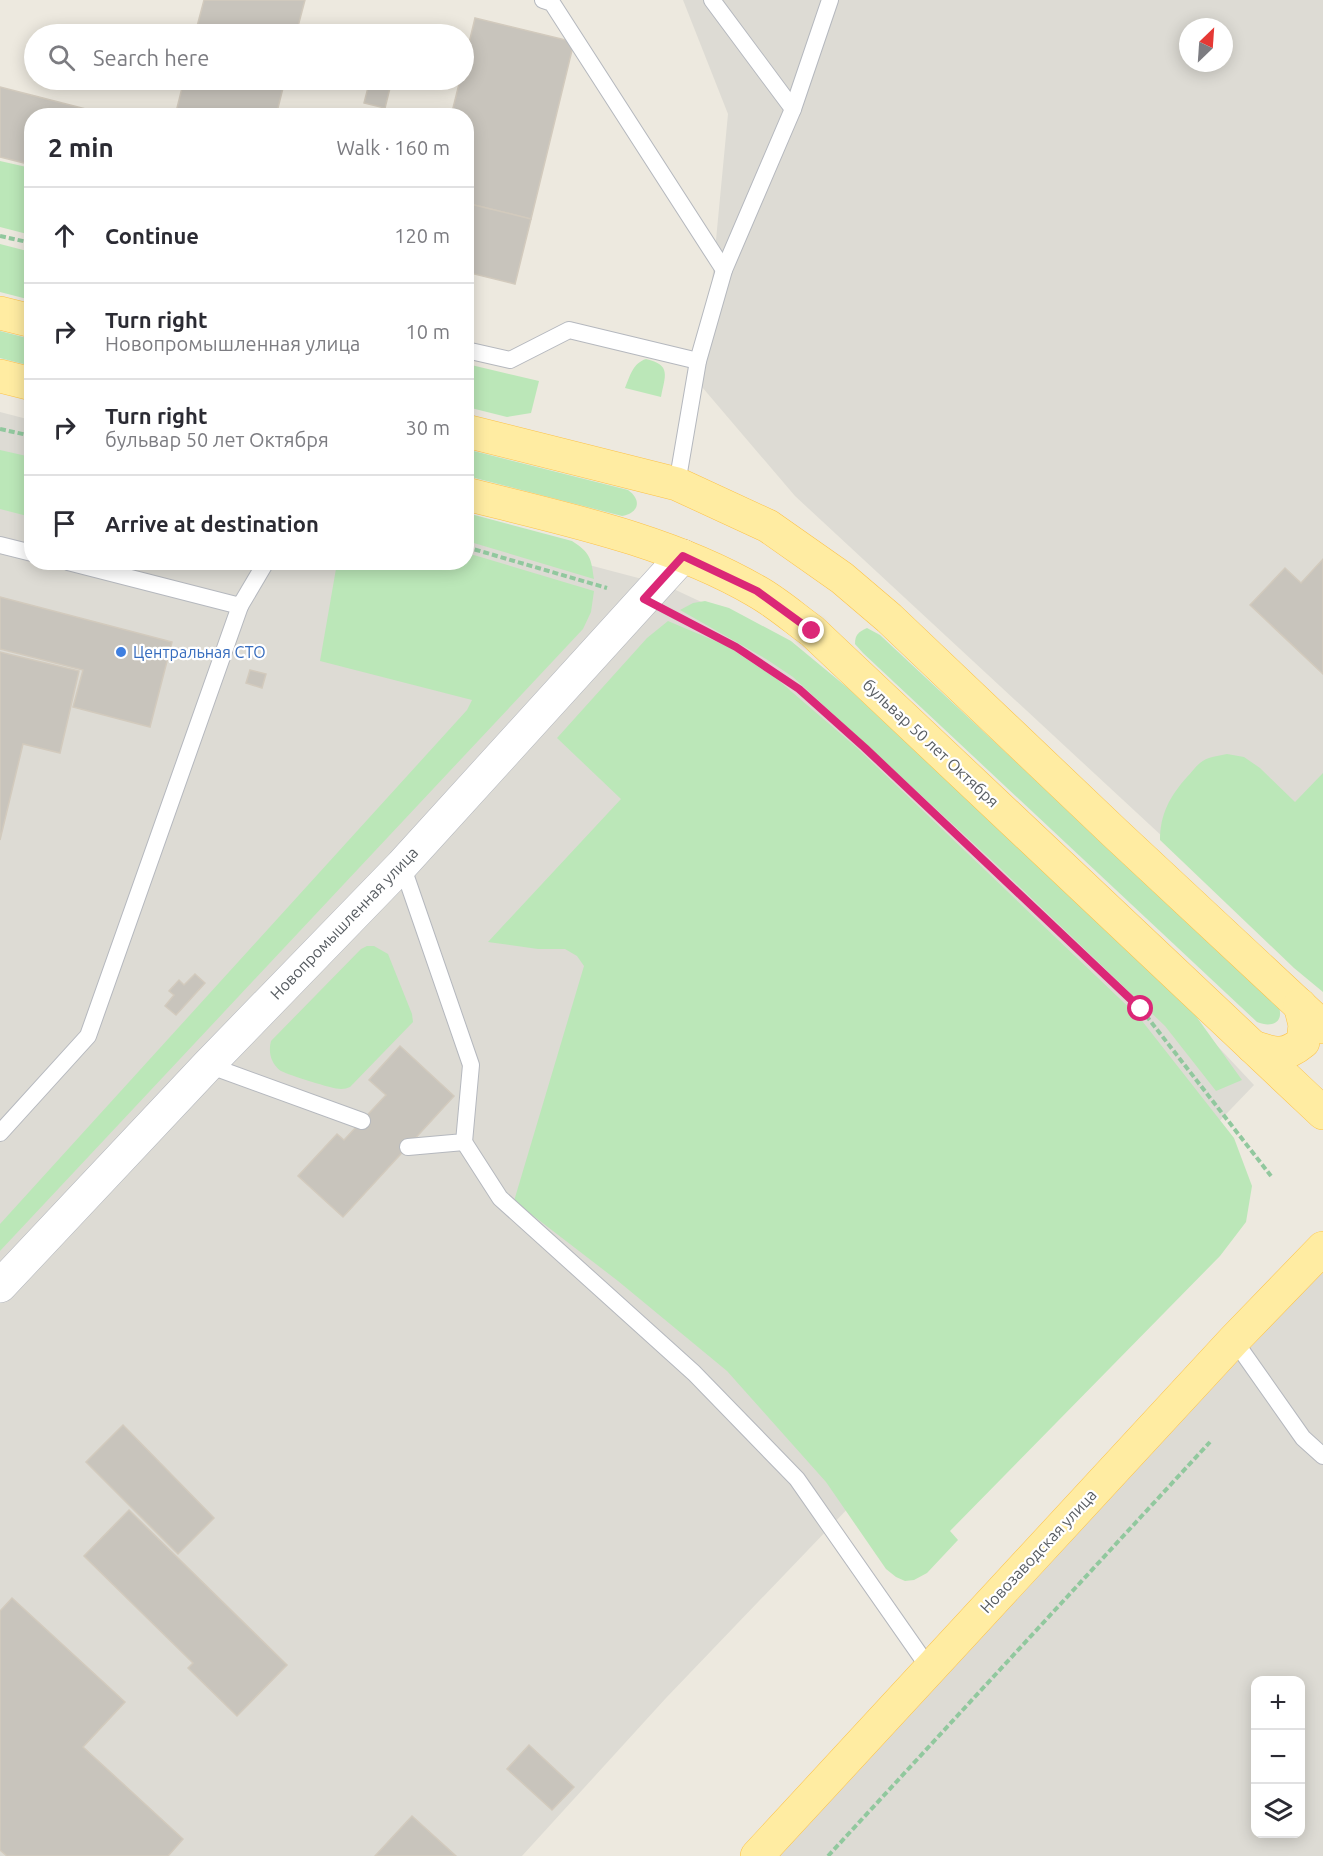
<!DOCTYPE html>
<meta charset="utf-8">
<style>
body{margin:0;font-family:Ubuntu,sans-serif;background:#f7f7f7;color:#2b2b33}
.controls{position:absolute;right:18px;bottom:18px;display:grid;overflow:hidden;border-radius:12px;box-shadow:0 3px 15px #0003}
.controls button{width:54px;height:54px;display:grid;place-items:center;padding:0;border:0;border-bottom:2px solid #e1e1e2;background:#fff;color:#2b2b33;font:30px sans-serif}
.compass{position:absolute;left:1179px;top:18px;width:54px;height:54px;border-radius:50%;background:#fff;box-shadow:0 3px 15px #0003;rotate:25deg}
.stop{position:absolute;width:18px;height:18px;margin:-14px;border:4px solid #db2777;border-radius:50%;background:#fff}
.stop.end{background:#db2777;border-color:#fff;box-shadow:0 2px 6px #0008}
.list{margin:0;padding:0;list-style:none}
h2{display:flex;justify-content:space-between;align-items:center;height:78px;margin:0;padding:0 24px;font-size:26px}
h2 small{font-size:20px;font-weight:400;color:#7c7c81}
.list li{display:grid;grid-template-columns:39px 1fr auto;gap:18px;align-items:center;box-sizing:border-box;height:96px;padding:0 24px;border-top:2px solid #e1e1e2}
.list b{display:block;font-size:22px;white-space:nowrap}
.list p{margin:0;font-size:20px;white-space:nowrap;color:#7c7c81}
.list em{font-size:20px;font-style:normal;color:#7c7c81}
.icon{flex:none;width:33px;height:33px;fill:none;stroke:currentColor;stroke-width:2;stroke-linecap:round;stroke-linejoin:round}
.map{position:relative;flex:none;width:1323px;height:1856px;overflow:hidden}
.search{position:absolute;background:#fff;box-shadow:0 3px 15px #0003;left:24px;top:24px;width:450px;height:66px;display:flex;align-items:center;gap:15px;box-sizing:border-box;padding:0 21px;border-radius:33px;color:#7c7c81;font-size:22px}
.panel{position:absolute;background:#fff;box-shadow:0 3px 15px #0003;left:24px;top:108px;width:450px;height:462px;border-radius:24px}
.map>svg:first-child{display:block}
.industrial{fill:#dddbd4;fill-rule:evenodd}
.green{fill:#bbe7b8}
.building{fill:#c8c4bc;stroke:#d2cabd;stroke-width:1.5}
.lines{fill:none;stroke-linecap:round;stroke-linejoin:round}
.service-casing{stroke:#b5b8be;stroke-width:18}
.minor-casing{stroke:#b5b8be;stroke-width:34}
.primary-casing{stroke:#fdc248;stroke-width:34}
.path{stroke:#91c89e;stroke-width:4;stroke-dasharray:6 3;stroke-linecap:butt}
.service{stroke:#fff;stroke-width:16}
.minor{stroke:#fff;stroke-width:33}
.primary{stroke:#ffeca2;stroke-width:33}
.route{stroke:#db2777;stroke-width:8}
.shop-dot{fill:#3f7fe0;stroke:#fff;stroke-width:2}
.labels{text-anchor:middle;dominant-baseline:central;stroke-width:4.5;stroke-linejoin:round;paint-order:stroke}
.shop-label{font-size:16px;fill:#366cbe;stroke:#fff;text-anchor:start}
.street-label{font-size:16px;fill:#585d62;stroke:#fff}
</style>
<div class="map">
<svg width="1323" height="1856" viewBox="0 0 1323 1856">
<rect width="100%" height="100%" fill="#ede9df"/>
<!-- industrial -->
<g class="industrial">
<path d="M683 0H1323V854L1259 926 795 496 702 387 728 114ZM1188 27H1224V63H1188Z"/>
<polygon points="0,412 31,420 32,562 466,562 467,533 665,585 785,641 1085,905 1254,1085 666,1698 522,1856 0,1856"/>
<path d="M1323 1251V1856H759ZM1256 1680H1300V1834H1256Z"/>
</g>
<!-- green -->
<g class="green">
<polygon points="0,161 31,168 31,235 0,227"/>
<polygon points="0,244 31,252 31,300 0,292"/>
<polygon points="0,331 31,339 31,366 0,358"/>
<path d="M646 359C672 365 665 376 661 397L625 388C630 376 633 363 646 359Z"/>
<polygon points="467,364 539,381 531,413 507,417 467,407"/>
<path d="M466 449 628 490C642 500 639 513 622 516L467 476Z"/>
<polygon points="0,450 31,457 31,517 0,509"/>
<path d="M467 513 572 541C591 553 591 559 594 579L467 541Z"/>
<polygon points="467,553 594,591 591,612 583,629 0,1251 0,1224 467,710 472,700 320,661 337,563 466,562"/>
<polygon points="705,601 729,608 791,641 849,689 1188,1005 1242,1080 1216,1091 1165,1026 998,866 793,677 766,659 680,610 693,603"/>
<polygon points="668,621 727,646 778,680 856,747 1139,1017 1234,1138 1252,1186 1246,1222 1220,1256 950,1531 958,1540 927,1573 914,1580 905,1581 896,1577 886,1569 826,1482 727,1371 618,1281 514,1201 584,966 577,956 565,949 538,949 488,942 621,799 557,738 647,638"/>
<path d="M867 628 880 635 1279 1007C1284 1023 1271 1028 1257 1022L863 653 855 644C855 635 858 632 867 628Z"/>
<path d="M1227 754 1244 757 1260 768 1295 802 1323 773V992L1294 968 1160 840C1160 814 1170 796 1187 777 1191 773 1195 767 1200 763 1207 757 1217 756 1227 754Z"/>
<path d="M367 946H374L388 954 412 1014 413 1022 350 1087C347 1088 345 1089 341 1089 332 1089 289 1075 281 1071 271 1064 268 1052 271 1041L361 949Z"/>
</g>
<!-- building -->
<g class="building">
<polygon points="204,0 305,0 296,34 195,34"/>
<polygon points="475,18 574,42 531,219 466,203 466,116 451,116 460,80 464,80 464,64"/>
<polygon points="184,80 285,80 276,116 175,116"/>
<polygon points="370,80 392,80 385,108 364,103"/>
<polygon points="0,87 113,116 32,116 32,165 0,157"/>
<polygon points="466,203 531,219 515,284 466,272"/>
<polygon points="1323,559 1323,674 1250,605 1285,568 1301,583"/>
<polygon points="0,597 172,642 150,727 73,707 83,670 0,649"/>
<polygon points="0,652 79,671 60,753 23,744 0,840"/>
<polygon points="250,670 266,674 262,688 246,683"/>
<polygon points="195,974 205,983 176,1015 165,1006 174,995 169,991 179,980 184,985"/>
<polygon points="400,1046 454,1096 343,1217 298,1176 337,1134 344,1140 386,1095 369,1080"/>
<polygon points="123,1425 214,1518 178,1554 86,1462"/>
<polygon points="129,1510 287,1665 237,1716 188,1668 193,1663 84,1556"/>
<polygon points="12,1598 125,1702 83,1747 183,1839 168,1856 7,1856 0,1850 0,1611"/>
<polygon points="529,1745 574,1787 552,1810 507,1769"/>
<polygon points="412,1816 456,1856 375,1856"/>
</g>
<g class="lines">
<defs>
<g id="service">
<polyline points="543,0 552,3 724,270"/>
<polyline points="712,0 793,109"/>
<polyline points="466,350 510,360 569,330 698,361"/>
<polyline points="677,484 698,361 724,270 793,109 830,0"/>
<polyline points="0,545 32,553"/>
<polyline points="68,562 240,606 266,562"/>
<polyline points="402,865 471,1065 464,1142 408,1147"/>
<polyline points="208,1065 362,1121"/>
<polyline points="0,1133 88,1036 240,606"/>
<polyline points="464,1142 500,1198 694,1373 797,1479 929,1668"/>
<polyline points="1234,1340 1303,1438 1323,1456"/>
</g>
<polyline id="minor" points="0,1286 208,1065 402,865 683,556"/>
<g id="primary">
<polyline points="0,313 32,321"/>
<polyline points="0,376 32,384"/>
<polyline points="466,431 677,484 768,526 842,578 889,618 1115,833 1323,1027"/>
<path d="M466 494C565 519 668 540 756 591 776 602 794 618 812 631L1323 1113"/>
<path d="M1253 1047C1275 1054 1284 1058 1303 1042L1305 1025 1300 1005"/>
<polyline points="757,1856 1234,1340 1323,1248"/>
</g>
</defs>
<!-- service casing -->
<use href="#service" class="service-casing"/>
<!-- minor casing -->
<use href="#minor" class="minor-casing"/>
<!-- primary casing -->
<use href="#primary" class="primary-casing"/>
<!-- path -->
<g class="path">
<polyline points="0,236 32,243"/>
<polyline points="0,429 32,436"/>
<polyline points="466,547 607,588"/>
<polyline points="675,615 736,647 799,689 865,748 1141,1009 1271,1176"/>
<polyline points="828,1856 1210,1442"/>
</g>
<!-- service -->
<use href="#service" class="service"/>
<!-- minor -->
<use href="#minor" class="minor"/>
<!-- primary -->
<use href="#primary" class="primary"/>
</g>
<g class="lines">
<!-- route -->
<polyline class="route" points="812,631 757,591 683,556 644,599 736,647 799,689 865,748 1141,1009"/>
</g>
<!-- markers -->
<circle class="shop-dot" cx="121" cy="652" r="6"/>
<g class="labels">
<!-- shop labels -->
<g class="shop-label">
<text x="133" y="652">Центральная СТО</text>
</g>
<!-- street labels -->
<g class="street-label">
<text transform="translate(931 743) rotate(43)">бульвар 50 лет Октября</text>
<text transform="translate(344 923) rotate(-46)">Новопромышленная улица</text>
<text transform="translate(1038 1551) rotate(-47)">Новозаводская улица</text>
</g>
</g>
</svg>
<div class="controls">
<button>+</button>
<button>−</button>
<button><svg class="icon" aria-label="layers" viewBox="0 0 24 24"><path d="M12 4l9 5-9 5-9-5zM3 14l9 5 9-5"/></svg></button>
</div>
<svg class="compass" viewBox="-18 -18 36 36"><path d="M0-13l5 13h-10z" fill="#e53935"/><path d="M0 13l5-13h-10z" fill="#7c7c81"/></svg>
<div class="stop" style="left:1141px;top:1009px"></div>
<div class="stop end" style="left:812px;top:631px"></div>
<div class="search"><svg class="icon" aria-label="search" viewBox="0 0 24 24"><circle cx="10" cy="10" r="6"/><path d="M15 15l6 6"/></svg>Search here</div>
<section class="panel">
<h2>2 min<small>Walk · 160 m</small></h2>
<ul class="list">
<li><svg class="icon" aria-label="ahead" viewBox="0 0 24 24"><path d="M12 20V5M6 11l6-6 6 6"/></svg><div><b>Continue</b></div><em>120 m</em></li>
<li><svg class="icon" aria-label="right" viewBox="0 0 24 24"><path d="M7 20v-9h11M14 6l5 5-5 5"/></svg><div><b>Turn right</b><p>Новопромышленная улица</p></div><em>10 m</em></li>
<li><svg class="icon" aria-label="right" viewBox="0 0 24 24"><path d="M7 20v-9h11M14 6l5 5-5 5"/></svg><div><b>Turn right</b><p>бульвар 50 лет Октября</p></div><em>30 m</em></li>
<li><svg class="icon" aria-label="arrive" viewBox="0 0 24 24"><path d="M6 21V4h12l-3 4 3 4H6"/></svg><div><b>Arrive at destination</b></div></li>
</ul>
</section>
</div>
